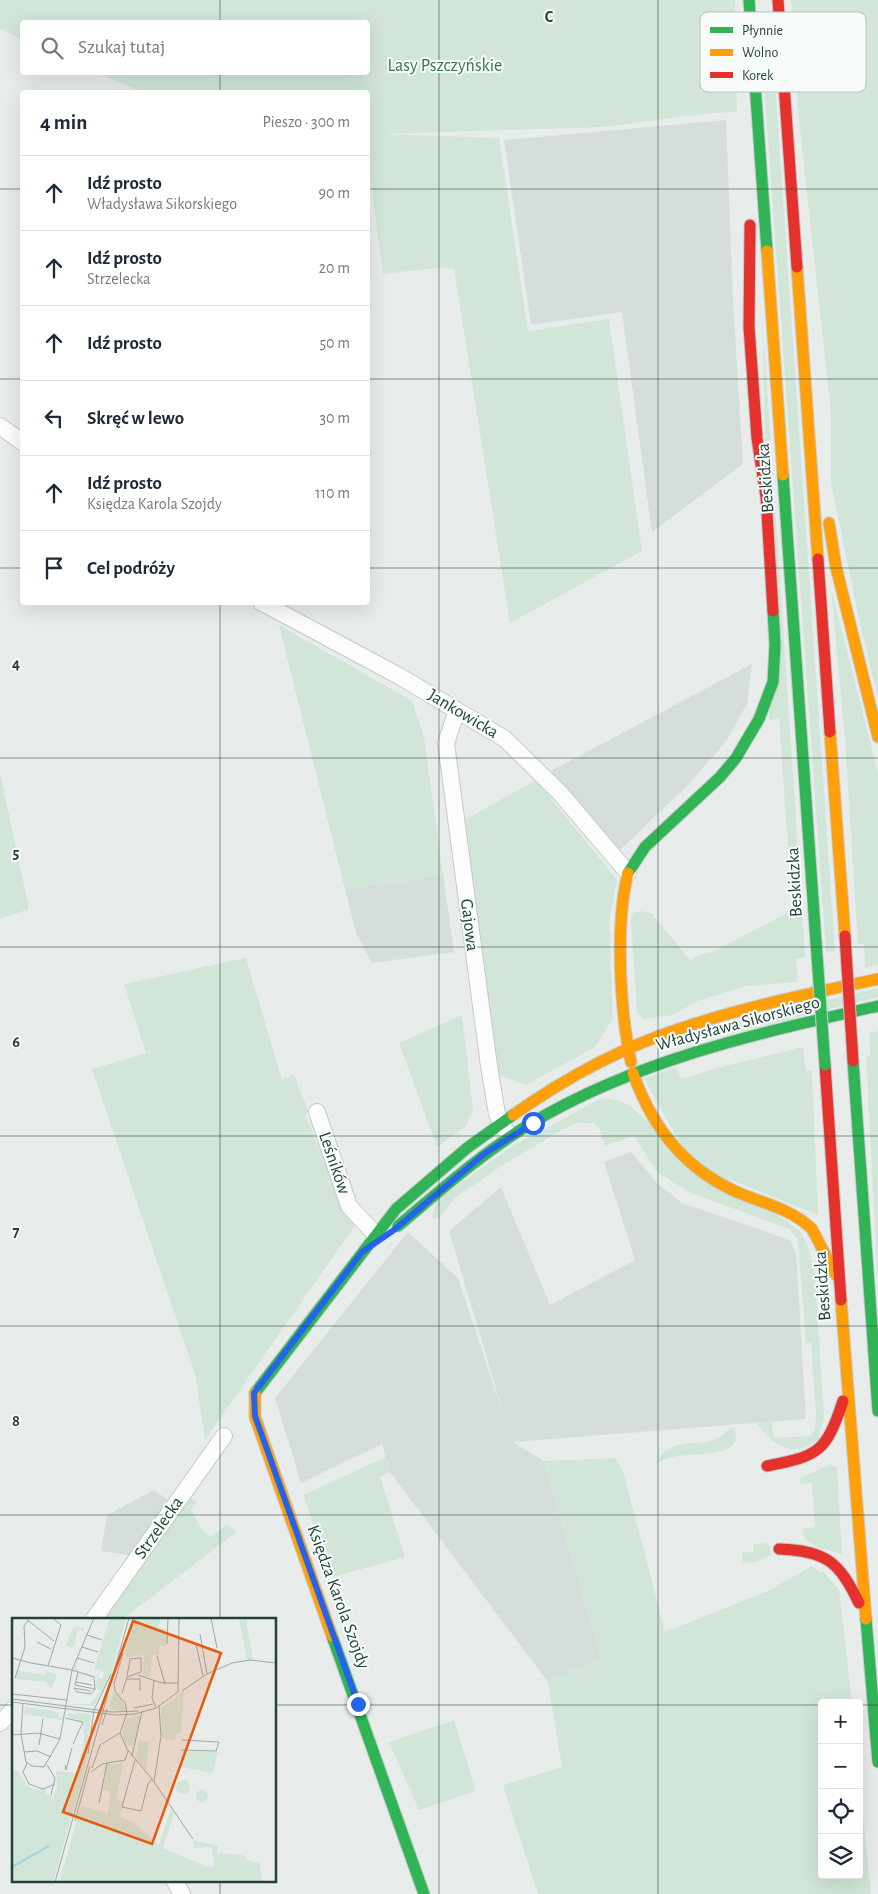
<!DOCTYPE html>
<html lang="pl">
<meta charset="utf-8">
<style>
body{margin:0;font-family:"Alegreya Sans",sans-serif;background:#f2f2f3;color:#1f2937}
.controls{position:absolute;right:15px;bottom:15px;display:grid;overflow:hidden;border-radius:5px;box-shadow:0 5px 20px #0002}
.controls button{width:45px;height:45px;display:grid;place-items:center;padding:0;border:0;border-bottom:1px solid #e0e1e3;background:#fff;color:#1f2937;font:25px sans-serif}
.stop{position:absolute;width:15px;height:15px;margin:-11px;border:4px solid #2563eb;border-radius:50%;background:#fff}
.stop.end{background:#2563eb;border-color:#fff;box-shadow:0 1px 5px #0008}
.list{margin:0;padding:0;list-style:none}
h2{display:flex;justify-content:space-between;align-items:center;height:65px;margin:0;padding:0 20px;font-size:21px}
h2 small{font-size:16px;font-weight:400;color:#747a83}
.list li{display:grid;grid-template-columns:32px 1fr auto;gap:15px;align-items:center;box-sizing:border-box;height:75px;padding:0 20px;border-top:1px solid #e0e1e3}
.list b{display:block;font-size:19px;white-space:nowrap}
.list p{margin:0;font-size:16px;white-space:nowrap;color:#747a83}
.list em{font-size:16px;font-style:normal;color:#747a83}
.icon{flex:none;width:28px;height:28px;fill:none;stroke:currentColor;stroke-width:2;stroke-linecap:round;stroke-linejoin:round}
.map{position:relative;flex:none;width:878px;height:1894px;overflow:hidden}
.search{position:absolute;background:#fff;box-shadow:0 5px 20px #0002;left:20px;top:20px;width:350px;height:55px;display:flex;align-items:center;gap:12px;box-sizing:border-box;padding:0 18px;border-radius:5px;color:#747a83;font-size:19px}
.panel{position:absolute;background:#fff;box-shadow:0 5px 20px #0002;left:20px;top:90px;width:350px;height:515px;border-radius:5px}
.map>svg:first-child{display:block}
.built{fill:#d6dedb}
.green{fill:#d1e6d8}
.lines{fill:none;stroke-linecap:round;stroke-linejoin:round}
.street-casing{stroke:#c5cac8;stroke-width:18}
.fast-casing{stroke:#c3cbc8;stroke-width:13}
.slow-casing{stroke:#c3cbc8;stroke-width:13}
.jam-casing{stroke:#c3cbc8;stroke-width:13}
.street{stroke:#fcfcfc;stroke-width:16}
.fast{stroke:#30b455;stroke-width:11}
.slow{stroke:#ff9f0a;stroke-width:11}
.jam{stroke:#e5322d;stroke-width:11}
.fast-bridge-casing{stroke:#c3ccc9;stroke-width:13;stroke-linecap:butt}
.jam-bridge-casing{stroke:#c3ccc9;stroke-width:13;stroke-linecap:butt}
.fast-bridge{stroke:#30b455;stroke-width:11}
.jam-bridge{stroke:#e5322d;stroke-width:11}
.route{stroke:#2563eb;stroke-width:6}
.grid{fill:none;stroke:#24423a;stroke-width:1;stroke-opacity:0.55}
.labels{text-anchor:middle;dominant-baseline:central;stroke-width:4;stroke-linejoin:round;paint-order:stroke}
.park-label{font-size:18px;fill:#2d7a4b;stroke:#f7fbf9}
.street-label{font-size:18px;fill:#24423a;stroke:#f7fbf9}
.inset-river{fill:none;stroke:#a9d4db;stroke-width:2.5}
.inset-road{fill:none;stroke:#9aa9a4;stroke-width:1}
.view{fill:#e8590c;fill-opacity:0.15;stroke:#e8590c;stroke-width:2.5}
.inset-edge{fill:none;stroke:#24423a;stroke-width:2.5}
.key{fill:#f7fbf9;stroke:#b8c4c0;stroke-width:1}
.key-label{font-size:14px;fill:#24423a}
.grid-label{font-size:16px;text-anchor:middle;font-weight:bold;fill:#24423a;stroke:#f7fbf9;stroke-width:4;stroke-linejoin:round;paint-order:stroke}
</style>
<div class="map">
<svg width="878" height="1894" viewBox="0 0 878 1894">
<rect width="100%" height="100%" fill="#e8edeb"/>
<!-- built -->
<g class="built">
<polygon points="726,120 733,302 743,464 652,532 622,312 531,325 504,140"/>
<polygon points="752,664 747,704 727,740 689,784 620,850 551,771"/>
<polygon points="443,875 454,952 372,963 356,933 345,889"/>
<polygon points="631,1152 657,1183 682,1203 790,1240 796,1253 806,1419 513,1442 544,1461 601,1658 548,1682 390,1472 382,1444 301,1483 275,1398 408,1232 458,1278 505,1419 449,1231 501,1187 550,1305 635,1260 604,1162"/>
<polygon points="154,1490 172,1503 134,1556 101,1551 107,1515"/>
</g>
<!-- green -->
<g class="green">
<polygon points="0,0 735,0 737,112 711,113 603,127 384,134 499,138 528,331 609,319 642,551 510,623 454,269 436,268 383,274 368,161 368,92 142,92 97,73 368,72 368,22 22,22 22,39 0,29"/>
<polygon points="791,0 878,0 878,698 860,623 831,483 831,413 798,110"/>
<polygon points="761,40 772,40 835,951 830,953 826,951"/>
<polygon points="763,326 805,957 796,959 798,982 747,986 697,1001 673,1015 643,1019 637,1013 631,919 634,912 643,911 652,914 691,961 698,955 713,952 787,913 792,907 779,717 772,721 769,719"/>
<polygon points="831,588 878,773 878,965 865,968 864,944 858,944 845,739"/>
<polygon points="279,625 412,701 424,737 443,875 345,889"/>
<polygon points="0,773 29,909 0,919"/>
<polygon points="536,780 617,880 609,922 613,1018 595,1047 526,1085 498,1075 463,821"/>
<polygon points="246,958 282,1080 294,1075 309,1113 305,1114 341,1200 356,1224 205,1440 195,1374 92,1069 146,1053 124,984"/>
<polygon points="878,988 878,997 685,1045 683,1039 715,1027"/>
<polygon points="462,1015 473,1110 466,1126 437,1147 399,1043"/>
<polygon points="878,1031 878,1284 866,1057 870,1056 869,1033"/>
<polygon points="803,1047 806,1071 812,1070 818,1215 731,1180 684,1150 644,1079 676,1067 681,1079 717,1068"/>
<path d="M605 1098C619 1100 629 1102 638 1114L800 1231 808 1246 815 1275 824 1418 818 1440C812 1443 803 1449 796 1449 779 1450 765 1435 757 1423L772 1422 774 1438 810 1436 815 1430 816 1416 811 1343H806L798 1239 789 1229 691 1193 657 1172 634 1136 605 1146 599 1128 593 1123H577L558 1132 506 1163 456 1197 439 1218 433 1219 432 1215 438 1199 513 1146 596 1101Z"/>
<path d="M730 1428H734C747 1460 689 1452 673 1457 667 1458 661 1462 655 1463 678 1428 705 1457 730 1428Z"/>
<polygon points="386,1457 390,1472 380,1477 405,1557 333,1577 303,1495"/>
<polygon points="616,1458 624,1474 665,1632 770,1590 812,1566 821,1573 823,1571 839,1590 852,1703 822,1703 822,1875 859,1875 859,1777 871,1894 538,1894 503,1785 562,1767 548,1682 601,1658 544,1461"/>
<path d="M830 1464 837 1468 842 1554C826 1548 805 1549 802 1529L815 1527 812 1483 799 1484 801 1478Z"/>
<polygon points="189,1496 197,1502 191,1510 203,1531 211,1537 227,1524 237,1532 122,1619 99,1619"/>
<polygon points="766,1543 769,1545 771,1555 756,1562 743,1563 742,1553 753,1552 753,1544"/>
<polygon points="454,1720 476,1791 419,1810 389,1742"/>
</g>
<g class="lines">
<defs>
<g id="street">
<polyline points="0,426 22,442"/>
<polyline points="261,602 399,676 505,739 560,793 628,873"/>
<polyline points="457,710 446,743 489,1066 497,1114 506,1131"/>
<polyline points="317,1112 349,1206 375,1234"/>
<polyline points="94,1619 224,1436"/>
<polyline points="0,1723 14,1709"/>
<polyline points="174,1880 182,1894"/>
</g>
<g id="fast">
<polyline points="749,0 767,251"/>
<polyline points="783,475 816,942"/>
<polyline points="628,873 645,847 720,777 736,758 759,719 773,682 775,645 773,611"/>
<polyline points="853,1061 878,1411"/>
<path d="M398 1226C441 1190 482 1153 530 1124 636 1060 759 1033 878 1006"/>
<polyline points="255,1393 396,1209 467,1148 513,1115"/>
<polyline points="866,1619 878,1762"/>
<polyline points="332,1636 424,1894"/>
</g>
<g id="slow">
<polyline points="767,251 783,475"/>
<polyline points="797,267 818,559"/>
<polyline points="829,523 836,567 878,737"/>
<polyline points="830,732 845,936"/>
<path d="M628 873C615 924 620 1011 631 1062"/>
<path d="M633 1073C653 1130 687 1172 744 1195 767 1204 794 1211 812 1229L836 1275"/>
<path d="M513 1115C564 1079 625 1046 685 1027 748 1006 813 993 878 979"/>
<polyline points="841,1300 866,1619"/>
<polyline points="255,1393 255,1417 332,1636"/>
</g>
<g id="jam">
<polyline points="778,0 797,267"/>
<polyline points="750,225 749,327 757,438 766,497 773,611"/>
<polyline points="818,559 830,732"/>
<polyline points="825,1065 841,1300"/>
<path d="M767 1466C819 1456 826 1452 843 1401"/>
<path d="M779 1549C827 1551 839 1562 859 1603"/>
</g>
</defs>
<!-- street casing -->
<use href="#street" class="street-casing"/>
<!-- fast casing -->
<use href="#fast" class="fast-casing"/>
<!-- slow casing -->
<use href="#slow" class="slow-casing"/>
<!-- jam casing -->
<use href="#jam" class="jam-casing"/>
<!-- street -->
<use href="#street" class="street"/>
<!-- fast -->
<use href="#fast" class="fast"/>
<!-- slow -->
<use href="#slow" class="slow"/>
<!-- jam -->
<use href="#jam" class="jam"/>
<defs>
<polyline id="fast-bridge" points="816,942 825,1065"/>
<polyline id="jam-bridge" points="845,936 853,1061"/>
</defs>
<!-- fast-bridge casing -->
<use href="#fast-bridge" class="fast-bridge-casing"/>
<!-- jam-bridge casing -->
<use href="#jam-bridge" class="jam-bridge-casing"/>
<!-- fast-bridge -->
<use href="#fast-bridge" class="fast-bridge"/>
<!-- jam-bridge -->
<use href="#jam-bridge" class="jam-bridge"/>
</g>
<g class="lines">
<!-- route -->
<polyline class="route" points="358,1704 255,1416 254,1393 362,1252 394,1230 484,1154 533,1123"/>
</g>
<!-- grid -->
<path class="grid" d="M220 0V22M439 0V1894M658 0V1894M220 72V92M0 189H22M368 189H878M0 379H22M368 379H878M0 568H22M368 568H878M220 602V1619M0 758H878M0 947H878M0 1136H878M0 1326H878M0 1515H878M0 1705H14M275 1705H822M859 1705H878M220 1880V1894"/>
<g class="labels">
<!-- park labels -->
<g class="park-label">
<text x="445" y="66">Lasy Pszczyńskie</text>
</g>
<!-- street labels -->
<g class="street-label">
<text transform="translate(766 478) rotate(-94)">Beskidzka</text>
<text transform="translate(463 714) rotate(31)">Jankowicka</text>
<text transform="translate(795 882) rotate(-93)">Beskidzka</text>
<text transform="translate(469 925) rotate(83)">Gajowa</text>
<text transform="translate(738 1024) rotate(-15)">Władysława Sikorskiego</text>
<text transform="translate(334 1163) rotate(71)">Leśników</text>
<text transform="translate(823 1286) rotate(-94)">Beskidzka</text>
<text transform="translate(159 1528) rotate(-55)">Strzelecka</text>
<text transform="translate(338 1597) rotate(70)">Księdza Karola Szojdy</text>
</g>
</g>
<!-- overview -->
<g transform="translate(12 1618)">
<rect width="264" height="264" fill="#e8edeb"/>
<path d="M98 0H114L100 54 82 88 57 86H78L88 73 84 70 85 61 91 60 92 54 87 53 86 59 64 53 62 51 66 41 64 52 85 58 87 52 82 51ZM122 0H148L147 9 155 11 154 28H148L146 37H140L138 59 131 57 132 37 115 39 113 35ZM234 1 241 41 235 42 227 2ZM62 9 72 10 71 14 66 11 62 29 53 28ZM5 53 34 57 35 53 45 57 39 71 34 64 3 61ZM172 73 169 115H164L163 122 150 121 149 90ZM102 74 109 80 114 94 97 91ZM13 89 43 93 51 102 12 96ZM75 95 79 98 74 147 41 264H0V154L5 152 16 169 25 172 35 171 34 175 41 179 45 169 44 153 65 155 72 119 71 103 56 99 54 96ZM126 97 129 99 123 126 114 128 110 115 115 101ZM127 122 137 124 134 153 124 140ZM170 133 206 134 201 155 168 149ZM111 145 104 182 111 184 108 199 121 204 147 227 159 190 162 195 151 230 196 249 202 248 200 229 182 230 181 223 200 226 206 228 205 235 229 237 234 238V242L248 245 250 264H47L69 188 96 195 98 173 90 172 95 147ZM164 169a7 7 0 1 1 14 0a7 7 0 1 1-14 0ZM184 178a6 6 0 1 1 12 0a6 6 0 1 1-12 0Z" fill="#d1e6d8"/>
<path class="inset-river" d="M0 249 37 228"/>
<path class="inset-road" d="M13 0 42 23M199 0 205 30M188 16 195 56M75 17 90 22M25 24 39 31M155 26 156 0M184 26 191 58M70 29 86 34M145 38 153 66M0 40 19 45 60 52 82 59 83 71 63 67 66 54M65 40 82 45M36 48 49 7 41 0M126 57 150 65H166M115 58 118 42M3 60 13 29 12 8 16 3M115 61H128V73M142 62 140 80 144 90M64 64 80 67M102 66 111 35M102 66 103 73 113 85 115 95M62 70 65 74 79 76 83 71M62 70 78 73M170 73 195 56 220 45 238 42 264 45M110 75 115 59 129 54V40L117 41M0 76 55 82M0 81 100 94 127 93M0 84 104 97 123 96 144 90 166 74 167 0M11 85 9 116 14 144 20 148 32 149 48 121 60 52 82 0M122 90 141 86M115 95 108 115 115 131 140 161 181 221M53 100 71 104 61 126M90 107 95 91M0 117 26 115 48 121M27 127 31 101M169 132 204 133 207 124 170 122M12 134 25 133 39 139M76 136 82 92 99 56M120 138 130 93M123 142 110 189 129 193 136 166 140 161M15 145 11 154 17 166 31 171 43 166M35 147 43 160 39 177M53 147 54 152 60 130M80 150 88 127 108 115M79 154 90 146 113 142 116 133M142 164 149 118 147 88M87 185 95 145M63 203 78 148M43 264 117 0"/>
<path class="view" d="M121 3 209 35 140 226 51 194Z"/>
<rect width="264" height="264" class="inset-edge"/>
</g>
<!-- legend -->
<rect x="700" y="12" width="166" height="80" rx="8" class="key"/>
<rect x="710" y="27" width="23" height="6" fill="#30b455"/>
<rect x="710" y="49" width="23" height="7" fill="#ff9f0a"/>
<rect x="710" y="72" width="23" height="6" fill="#e5322d"/>
<g class="key-label">
<text x="742" y="35">Płynnie</text>
<text x="742" y="57">Wolno</text>
<text x="742" y="80">Korek</text>
</g>
<g class="grid-label">
<text x="549" y="22">C</text>
<text x="16" y="669">4</text>
<text x="16" y="858">5</text>
<text x="16" y="1047">6</text>
<text x="16" y="1237">7</text>
<text x="16" y="1426">8</text>
</g>
</svg>
<div class="controls">
<button>+</button>
<button>−</button>
<button><svg class="icon" aria-label="locate" viewBox="0 0 24 24"><circle cx="12" cy="12" r="6"/><path d="M12 2v4M12 18v4M2 12h4M18 12h4"/></svg></button>
<button><svg class="icon" aria-label="layers" viewBox="0 0 24 24"><path d="M12 4l9 5-9 5-9-5zM3 14l9 5 9-5"/></svg></button>
</div>
<div class="stop" style="left:533px;top:1123px"></div>
<div class="stop end" style="left:358px;top:1704px"></div>
<div class="search"><svg class="icon" aria-label="search" viewBox="0 0 24 24"><circle cx="10" cy="10" r="6"/><path d="M15 15l6 6"/></svg>Szukaj tutaj</div>
<section class="panel">
<h2>4 min<small>Pieszo · 300 m</small></h2>
<ul class="list">
<li><svg class="icon" aria-label="ahead" viewBox="0 0 24 24"><path d="M12 20V5M6 11l6-6 6 6"/></svg><div><b>Idź prosto</b><p>Władysława Sikorskiego</p></div><em>90 m</em></li>
<li><svg class="icon" aria-label="ahead" viewBox="0 0 24 24"><path d="M12 20V5M6 11l6-6 6 6"/></svg><div><b>Idź prosto</b><p>Strzelecka</p></div><em>20 m</em></li>
<li><svg class="icon" aria-label="ahead" viewBox="0 0 24 24"><path d="M12 20V5M6 11l6-6 6 6"/></svg><div><b>Idź prosto</b></div><em>50 m</em></li>
<li><svg class="icon" aria-label="left" viewBox="0 0 24 24"><path d="M17 20v-9H6M10 6l-5 5 5 5"/></svg><div><b>Skręć w lewo</b></div><em>30 m</em></li>
<li><svg class="icon" aria-label="ahead" viewBox="0 0 24 24"><path d="M12 20V5M6 11l6-6 6 6"/></svg><div><b>Idź prosto</b><p>Księdza Karola Szojdy</p></div><em>110 m</em></li>
<li><svg class="icon" aria-label="arrive" viewBox="0 0 24 24"><path d="M6 21V4h12l-3 4 3 4H6"/></svg><div><b>Cel podróży</b></div></li>
</ul>
</section>
</div>
